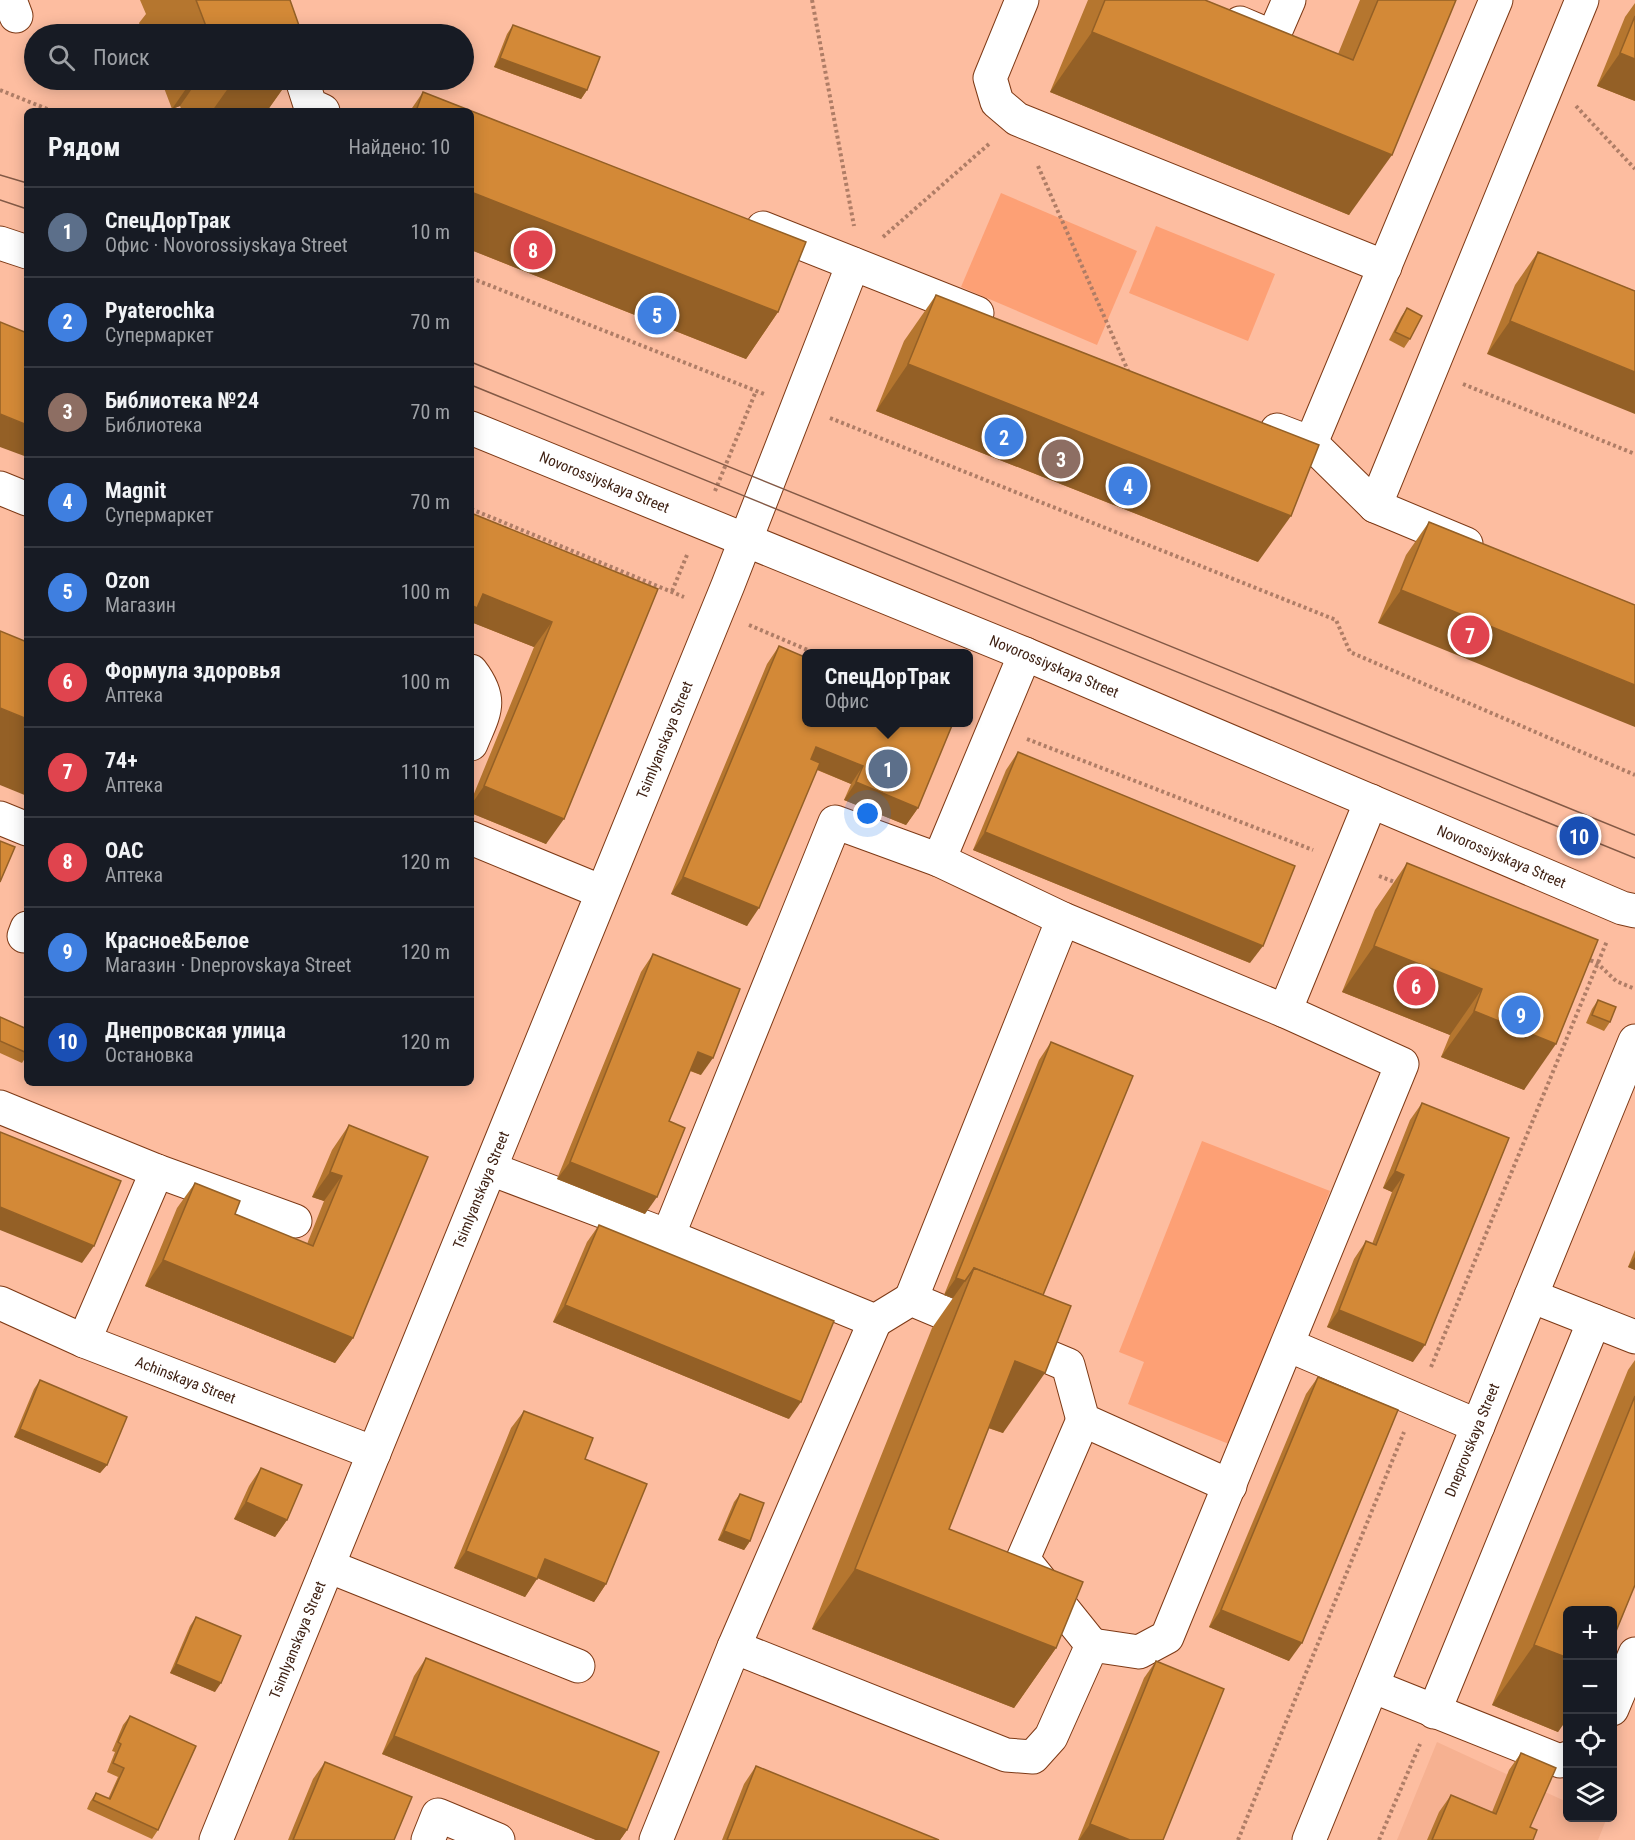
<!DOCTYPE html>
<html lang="ru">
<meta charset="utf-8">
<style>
body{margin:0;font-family:"Roboto Condensed",sans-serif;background:#242831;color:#f1f3f6}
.controls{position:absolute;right:18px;bottom:18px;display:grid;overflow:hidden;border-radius:9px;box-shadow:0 3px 15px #0003}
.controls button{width:54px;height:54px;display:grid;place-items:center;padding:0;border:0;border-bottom:2px solid #363941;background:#171b24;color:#f1f3f6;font:30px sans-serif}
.you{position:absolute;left:868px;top:814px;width:21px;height:21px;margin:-15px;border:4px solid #fff;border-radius:50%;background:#1a73e8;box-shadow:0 0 0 9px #1a73e833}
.badge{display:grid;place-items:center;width:39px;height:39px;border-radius:50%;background:#1a73e8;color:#fff;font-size:20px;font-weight:700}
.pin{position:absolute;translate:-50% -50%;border:3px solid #fff;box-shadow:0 2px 6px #0006}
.popup{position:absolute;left:802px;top:649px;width:171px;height:78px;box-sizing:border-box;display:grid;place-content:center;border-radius:9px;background:#171b24;filter:drop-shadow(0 2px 4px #0005);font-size:20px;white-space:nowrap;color:#9ea1a6}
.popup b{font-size:22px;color:#f1f3f6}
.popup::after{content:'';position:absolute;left:50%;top:100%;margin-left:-12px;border:12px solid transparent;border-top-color:#171b24}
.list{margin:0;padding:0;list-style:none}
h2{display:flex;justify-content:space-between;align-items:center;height:78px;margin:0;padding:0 24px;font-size:26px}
h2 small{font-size:20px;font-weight:400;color:#9ea1a6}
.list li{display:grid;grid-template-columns:39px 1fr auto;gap:18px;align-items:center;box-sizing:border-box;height:90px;padding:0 24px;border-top:2px solid #363941}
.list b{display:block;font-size:22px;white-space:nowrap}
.list p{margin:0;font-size:20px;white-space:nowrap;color:#9ea1a6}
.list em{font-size:20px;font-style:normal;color:#9ea1a6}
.icon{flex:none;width:33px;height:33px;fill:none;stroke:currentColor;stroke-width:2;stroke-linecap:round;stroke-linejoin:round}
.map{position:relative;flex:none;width:1635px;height:1840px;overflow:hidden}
.search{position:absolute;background:#171b24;box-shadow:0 3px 15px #0003;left:24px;top:24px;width:450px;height:66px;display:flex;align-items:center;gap:15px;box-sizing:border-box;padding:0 21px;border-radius:33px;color:#9ea1a6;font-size:22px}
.panel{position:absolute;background:#171b24;box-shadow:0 3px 15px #0003;left:24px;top:108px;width:450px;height:978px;border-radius:9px}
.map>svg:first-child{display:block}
.built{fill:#f6b191}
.green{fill:#fda075}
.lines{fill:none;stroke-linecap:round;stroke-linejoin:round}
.minor-casing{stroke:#7d3915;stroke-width:35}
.major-casing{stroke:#7d3915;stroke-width:35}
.path{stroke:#af7d66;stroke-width:4;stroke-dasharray:3 3;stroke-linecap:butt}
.minor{stroke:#fff;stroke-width:33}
.major{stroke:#fff;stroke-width:33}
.tram{stroke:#835945;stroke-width:1.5}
.wall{fill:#b5762f}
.shaded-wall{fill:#946026}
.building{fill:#d38937;stroke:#946026;stroke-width:1.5}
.labels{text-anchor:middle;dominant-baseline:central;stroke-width:6;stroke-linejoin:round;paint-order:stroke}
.street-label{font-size:15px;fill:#3c1e10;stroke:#fbeae3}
</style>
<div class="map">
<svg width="1635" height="1840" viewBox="0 0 1635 1840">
<rect width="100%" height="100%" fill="#fdbda0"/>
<!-- built -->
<polygon class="built" points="1437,1742 1567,1802 1568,1818 1601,1818 1606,1820 1598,1840 1397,1840"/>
<!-- green -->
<g class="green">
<polygon points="1001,193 1137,251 1097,345 961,287"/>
<polygon points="1156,226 1275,274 1248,341 1129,293"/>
<polygon points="1202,1141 1330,1191 1229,1444 1128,1404 1144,1362 1119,1352"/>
</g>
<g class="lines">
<defs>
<g id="minor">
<polyline points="10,0 16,16"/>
<polyline points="1022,0 990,78 997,102 1017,119 1385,267"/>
<polyline points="1240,23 1273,37 1289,0"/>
<polyline points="302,80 310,105 323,111"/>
<polyline points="763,228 977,313"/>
<polyline points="1277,430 1311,443 1375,506 1466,544"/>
<polyline points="1311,443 1496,0"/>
<polyline points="0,488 27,499"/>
<polyline points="1375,506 1582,0"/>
<path d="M471 671C494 701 484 712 471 744"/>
<polyline points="0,818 27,829"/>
<polyline points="471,838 602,892"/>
<polyline points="939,860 1025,654"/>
<polyline points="24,936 27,928"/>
<polyline points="1285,1011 1371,801"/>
<polyline points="0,1107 157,1171 295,1221"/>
<polyline points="491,1169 668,1236 875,1321 911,1299 1068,1365 1083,1420 1230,1486"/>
<polyline points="668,1236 835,822 939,860 1063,919 1285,1011 1402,1064 1167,1637 1139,1652 1092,1645 1051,1737 1033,1757 1006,1755 734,1647"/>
<polyline points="1531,1296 1635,1337"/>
<polyline points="911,1299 1063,919"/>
<path id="s1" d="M0 1303 84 1341 374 1453"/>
<polyline points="84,1341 157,1171"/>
<polyline points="1288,1345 1478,1426"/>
<polyline points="1083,1420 1023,1559 1092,1645"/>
<polyline points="328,1566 578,1666"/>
<polyline points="1372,1686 1560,1761 1568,1758"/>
<polyline points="1612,1709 1635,1654"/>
<polyline points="1434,1712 1594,1321"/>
<path id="s2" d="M216 1840 728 585 853 264"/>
<polyline points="428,1840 438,1815 498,1840"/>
<polyline points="656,1840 734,1647 875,1321"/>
<path id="s3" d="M1309 1840 1635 1041"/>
</g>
<g id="major">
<polyline points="0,243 27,252"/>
<path id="s4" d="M471 428 1025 654 1622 908 1635 911"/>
</g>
</defs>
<!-- minor casing -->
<use href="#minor" class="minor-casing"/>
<!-- major casing -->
<use href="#major" class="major-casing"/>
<!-- path -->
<g class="path">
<polyline points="812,0 854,226"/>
<polyline points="0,90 52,111"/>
<polyline points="1576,106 1635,169"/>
<polyline points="1038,166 1129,373"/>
<polyline points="883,237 990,143"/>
<polyline points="471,278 764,394"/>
<polyline points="1463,384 1635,454"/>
<polyline points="830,418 1336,620 1350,652 1635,775"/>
<polyline points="715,491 756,391"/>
<polyline points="471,509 684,597"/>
<polyline points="672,591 687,555"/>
<polyline points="749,625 817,654"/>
<polyline points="1027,739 1313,850"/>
<polyline points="1379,876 1397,883"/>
<polyline points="1585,958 1597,963 1616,981 1635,989"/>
<polyline points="1431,1367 1607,941"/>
<polyline points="1238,1840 1404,1432"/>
<polyline points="1379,1840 1420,1744"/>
</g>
<!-- minor -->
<use href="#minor" class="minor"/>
<!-- major -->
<use href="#major" class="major"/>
<!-- tram -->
<g class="tram">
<polyline points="0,175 27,183"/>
<polyline points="0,200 27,209"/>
<polyline points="471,362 1635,835"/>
<polyline points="471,385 1635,858"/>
</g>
</g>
<!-- wall -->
<g class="wall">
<polygon points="140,0 290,0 302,34 144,34 139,23 146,14"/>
<polygon points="1088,0 1205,0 1338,54 1360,0 1456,0 1349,215 1050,92"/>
<polygon points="1635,3 1635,101 1597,86 1625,17"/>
<polygon points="513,25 587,90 581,99 494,67 507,34"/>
<polygon points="161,80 289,80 267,111 182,111 180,106 172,109"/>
<polygon points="423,92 806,242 778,312 746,359 471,250 471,111 410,111"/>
<polygon points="1538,252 1635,291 1487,354 1515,285"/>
<polygon points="936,295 1258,562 876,411 904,341"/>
<polygon points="1407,308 1410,339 1404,348 1389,340 1401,317"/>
<polygon points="471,513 658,589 546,844 471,813 471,801 534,647 471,622"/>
<polygon points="1429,522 1635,605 1378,623 1406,555"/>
<polygon points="779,646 918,808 906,825 844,800 851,784 817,770 747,926 671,894 767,664"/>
<polygon points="1018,752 1250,963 973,850 1006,770"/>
<polygon points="1407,863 1598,940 1524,1090 1441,1057 1450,1035 1342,992 1375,910"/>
<polygon points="653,954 701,1075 690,1071 669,1121 645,1214 557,1179 641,972"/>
<polygon points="1598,1000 1610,1022 1604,1031 1586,1023 1592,1009"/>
<polygon points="0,1017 27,1029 27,1055 22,1063 0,1053"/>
<polygon points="1051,1042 1043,1295 1003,1433 988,1428 949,1529 1056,1648 1014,1708 812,1629 932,1328 953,1298 944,1295 1039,1060"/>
<polygon points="1422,1103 1413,1362 1327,1327 1354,1259 1366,1241 1372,1244 1392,1192 1383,1188 1410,1120"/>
<polygon points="349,1125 353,1338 335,1363 145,1286 177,1208 195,1183 235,1214 307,1244 324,1201 312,1197 332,1150"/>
<polygon points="599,1225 789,1419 553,1322 587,1242"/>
<polygon points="1635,1250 1635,1270 1628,1267"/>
<polygon points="1635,1360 1635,1585 1558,1732 1492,1705 1628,1370"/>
<polygon points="1318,1377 1289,1661 1209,1627 1306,1394"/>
<polygon points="40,1380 107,1465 100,1473 14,1437 34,1389"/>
<polygon points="524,1411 585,1459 606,1584 594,1602 537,1578 525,1597 454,1568 511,1428"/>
<polygon points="261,1468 287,1520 275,1537 234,1519 249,1486"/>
<polygon points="740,1494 750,1541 744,1550 718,1540 734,1502"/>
<polygon points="196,1617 215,1692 170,1673 190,1626"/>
<polygon points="426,1658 627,1830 620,1840 596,1840 382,1754 414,1676"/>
<polygon points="1156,1661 1163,1840 1078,1840 1144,1678"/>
<polygon points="130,1716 158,1830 152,1839 87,1809 90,1802 96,1793 108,1799 118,1777 107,1772 115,1752 112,1751 123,1725"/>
<polygon points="1521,1753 1533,1840 1427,1840 1439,1812 1451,1795 1492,1812 1509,1770"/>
<polygon points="325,1762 394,1840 288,1840 313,1779"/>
<polygon points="756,1766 939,1840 722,1840 744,1784"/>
</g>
<!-- shaded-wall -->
<g class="shaded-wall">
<polygon points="1092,32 1392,155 1349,215 1050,92"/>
<polygon points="1620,53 1635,59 1635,101 1597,86"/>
<polygon points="500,58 587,90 581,99 494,67"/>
<polygon points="192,80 198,80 180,106 172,109"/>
<polygon points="234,80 289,80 267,111 212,111"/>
<polygon points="471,192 778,312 746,359 471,250"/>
<polygon points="1510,321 1635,372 1635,414 1487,354"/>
<polygon points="908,364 1291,516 1258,562 876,411"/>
<polygon points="0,414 27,425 27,457 0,447"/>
<polygon points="1401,590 1635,685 1635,727 1378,623"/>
<polygon points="483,594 552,622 534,647 471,622 471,605"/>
<polygon points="0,708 27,719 27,796 0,785"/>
<polygon points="816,747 863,766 851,784 804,764"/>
<polygon points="856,782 918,808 906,825 844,800"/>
<polygon points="484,786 564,819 546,844 471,813 471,805"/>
<polygon points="985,832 1263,946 1250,963 973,850"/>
<polygon points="683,877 759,908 747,926 671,894"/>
<polygon points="1374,946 1482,989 1450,1035 1342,992"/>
<polygon points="1474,1011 1556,1044 1524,1090 1441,1057"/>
<polygon points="698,1052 713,1058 701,1075 686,1069"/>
<polygon points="570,1162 657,1197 645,1214 557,1179"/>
<polygon points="1395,1171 1404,1175 1392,1192 1383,1188"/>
<polygon points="330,1172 342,1176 324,1201 312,1197"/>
<polygon points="0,1207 94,1246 82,1263 0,1230"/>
<polygon points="1635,1257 1635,1270 1628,1267"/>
<polygon points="163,1260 353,1338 335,1363 145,1286"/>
<polygon points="956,1278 965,1281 953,1298 944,1295"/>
<polygon points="565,1305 801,1402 789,1419 553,1322"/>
<polygon points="1339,1310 1425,1345 1413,1362 1327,1327"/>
<polygon points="1015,1361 1045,1373 1003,1433 972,1422"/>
<polygon points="20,1429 107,1465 100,1473 14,1437"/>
<polygon points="246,1502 287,1520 275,1537 234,1519"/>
<polygon points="724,1531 750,1541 744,1550 718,1540"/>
<polygon points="466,1551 537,1579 525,1597 454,1568"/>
<polygon points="545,1559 606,1584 594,1602 533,1576"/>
<polygon points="855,1569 1056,1648 1014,1708 812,1629"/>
<polygon points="1221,1610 1302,1643 1289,1661 1209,1627"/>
<polygon points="1534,1645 1568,1658 1568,1718 1558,1732 1492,1705"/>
<polygon points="176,1664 221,1683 215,1692 170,1673"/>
<polygon points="394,1736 627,1830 620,1840 596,1840 382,1754"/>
<polygon points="1090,1824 1130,1840 1079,1840"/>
</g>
<!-- building -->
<g class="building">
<polygon points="196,0 290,0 302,34 209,34"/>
<polygon points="1105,0 1205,0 1353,60 1378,0 1456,0 1392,155 1092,32"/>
<polygon points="1635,16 1635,59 1620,53"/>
<polygon points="513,25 600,57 587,90 500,58"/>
<polygon points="423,92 806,242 778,312 471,192 471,111 416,111"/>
<polygon points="1538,252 1635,291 1635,372 1510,321"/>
<polygon points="936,295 1319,445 1291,516 908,364"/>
<polygon points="1407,308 1422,316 1410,339 1395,332"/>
<polygon points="0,322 27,333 27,425 0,414"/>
<polygon points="471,513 658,589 564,819 484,786 552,622 483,594 477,608 471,605"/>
<polygon points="1429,522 1635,605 1635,685 1401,590"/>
<polygon points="0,631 27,642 27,719 0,708"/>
<polygon points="779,646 807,658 807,723 953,723 918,808 856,782 863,766 816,747 811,759 820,763 759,908 683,877"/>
<polygon points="1018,752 1295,866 1263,946 985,832"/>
<polygon points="0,841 15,847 0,882"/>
<polygon points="1407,863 1598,940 1556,1044 1474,1011 1482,989 1374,946"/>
<polygon points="653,954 740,989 713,1058 698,1052 669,1121 685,1128 657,1197 570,1162"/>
<polygon points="1598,1000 1616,1007 1610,1022 1592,1015"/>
<polygon points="0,1017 27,1029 27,1053 0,1041"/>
<polygon points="1051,1042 1133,1076 1043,1295 974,1268 965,1281 956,1278"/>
<polygon points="1422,1103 1509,1138 1425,1345 1339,1310 1366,1241 1376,1245 1404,1175 1395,1171"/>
<polygon points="349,1125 428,1157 353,1338 163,1260 195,1183 240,1201 235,1214 313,1246 342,1176 330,1172"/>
<polygon points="0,1132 121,1181 94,1246 0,1207"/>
<polygon points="599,1225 834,1321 801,1402 565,1305"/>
<polygon points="974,1268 1071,1306 1045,1373 1015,1361 949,1529 1083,1582 1056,1648 855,1569"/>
<polygon points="1318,1377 1398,1410 1302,1643 1221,1610"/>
<polygon points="40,1380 127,1417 107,1465 20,1429"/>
<polygon points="1635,1396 1635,1585 1612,1641 1612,1611 1568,1611 1568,1658 1534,1645"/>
<polygon points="524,1411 593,1438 585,1459 647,1484 606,1584 545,1559 537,1579 466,1551"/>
<polygon points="261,1468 302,1485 287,1520 246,1502"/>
<polygon points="740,1494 764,1503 750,1541 724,1531"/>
<polygon points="196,1617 241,1636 221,1683 176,1664"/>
<polygon points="426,1658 659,1752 627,1830 394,1736"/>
<polygon points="1156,1661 1224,1689 1163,1840 1130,1840 1090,1824"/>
<polygon points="130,1716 196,1746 158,1830 93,1800 96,1793 110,1799 124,1768 113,1763 121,1744 118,1742"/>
<polygon points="1521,1753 1556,1768 1530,1827 1537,1830 1533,1840 1432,1840 1451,1795 1496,1814"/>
<polygon points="325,1762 412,1797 394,1840 293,1840"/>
<polygon points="756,1766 939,1840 727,1840"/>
</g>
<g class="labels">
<!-- street labels -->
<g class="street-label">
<text stroke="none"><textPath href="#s4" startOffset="144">Novorossiyskaya Street</textPath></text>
<text stroke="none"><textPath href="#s4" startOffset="630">Novorossiyskaya Street</textPath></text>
<text stroke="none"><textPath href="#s2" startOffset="1188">Tsimlyanskaya Street</textPath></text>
<text stroke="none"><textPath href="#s4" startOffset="1116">Novorossiyskaya Street</textPath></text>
<text stroke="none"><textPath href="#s2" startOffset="702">Tsimlyanskaya Street</textPath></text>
<text stroke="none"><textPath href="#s1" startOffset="201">Achinskaya Street</textPath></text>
<text stroke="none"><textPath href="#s3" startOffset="432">Dneprovskaya Street</textPath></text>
<text stroke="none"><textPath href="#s2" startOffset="216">Tsimlyanskaya Street</textPath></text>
</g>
</g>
</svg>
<div class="controls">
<button>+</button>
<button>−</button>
<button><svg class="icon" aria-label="locate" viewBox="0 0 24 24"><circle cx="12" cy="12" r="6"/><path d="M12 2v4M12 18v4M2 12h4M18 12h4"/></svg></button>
<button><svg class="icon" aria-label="layers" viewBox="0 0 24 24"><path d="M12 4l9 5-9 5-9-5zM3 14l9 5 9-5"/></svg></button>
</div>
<div class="you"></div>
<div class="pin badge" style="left:888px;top:769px;background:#5c6f8a">1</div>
<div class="popup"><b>СпецДорТрак</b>Офис</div>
<div class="pin badge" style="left:1004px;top:437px;background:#3f7fe0">2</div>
<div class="pin badge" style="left:1061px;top:459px;background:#8d6e63">3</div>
<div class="pin badge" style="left:1128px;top:486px;background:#3f7fe0">4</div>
<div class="pin badge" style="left:657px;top:315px;background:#3f7fe0">5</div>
<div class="pin badge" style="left:1416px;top:986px;background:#e0444e">6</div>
<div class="pin badge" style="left:1470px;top:635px;background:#e0444e">7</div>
<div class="pin badge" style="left:533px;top:250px;background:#e0444e">8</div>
<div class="pin badge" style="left:1521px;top:1015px;background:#3f7fe0">9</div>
<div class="pin badge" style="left:1579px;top:836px;background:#1a4fb4">10</div>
<div class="search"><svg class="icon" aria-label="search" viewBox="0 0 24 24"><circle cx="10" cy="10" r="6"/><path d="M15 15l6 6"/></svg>Поиск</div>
<section class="panel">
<h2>Рядом<small>Найдено: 10</small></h2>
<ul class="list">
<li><span class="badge" style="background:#5c6f8a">1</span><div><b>СпецДорТрак</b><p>Офис · Novorossiyskaya Street</p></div><em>10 m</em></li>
<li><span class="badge" style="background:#3f7fe0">2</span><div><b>Pyaterochka</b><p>Супермаркет</p></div><em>70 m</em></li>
<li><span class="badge" style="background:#8d6e63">3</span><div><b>Библиотека №24</b><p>Библиотека</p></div><em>70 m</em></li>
<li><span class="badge" style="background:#3f7fe0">4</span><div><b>Magnit</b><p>Супермаркет</p></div><em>70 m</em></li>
<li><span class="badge" style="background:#3f7fe0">5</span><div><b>Ozon</b><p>Магазин</p></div><em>100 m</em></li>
<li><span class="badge" style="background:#e0444e">6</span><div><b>Формула здоровья</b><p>Аптека</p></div><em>100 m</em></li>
<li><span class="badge" style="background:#e0444e">7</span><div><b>74+</b><p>Аптека</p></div><em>110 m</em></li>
<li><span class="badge" style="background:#e0444e">8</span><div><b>ОАС</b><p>Аптека</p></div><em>120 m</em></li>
<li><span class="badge" style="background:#3f7fe0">9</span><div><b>Красное&amp;Белое</b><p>Магазин · Dneprovskaya Street</p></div><em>120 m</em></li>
<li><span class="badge" style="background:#1a4fb4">10</span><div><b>Днепровская улица</b><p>Остановка</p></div><em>120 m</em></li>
</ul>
</section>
</div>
